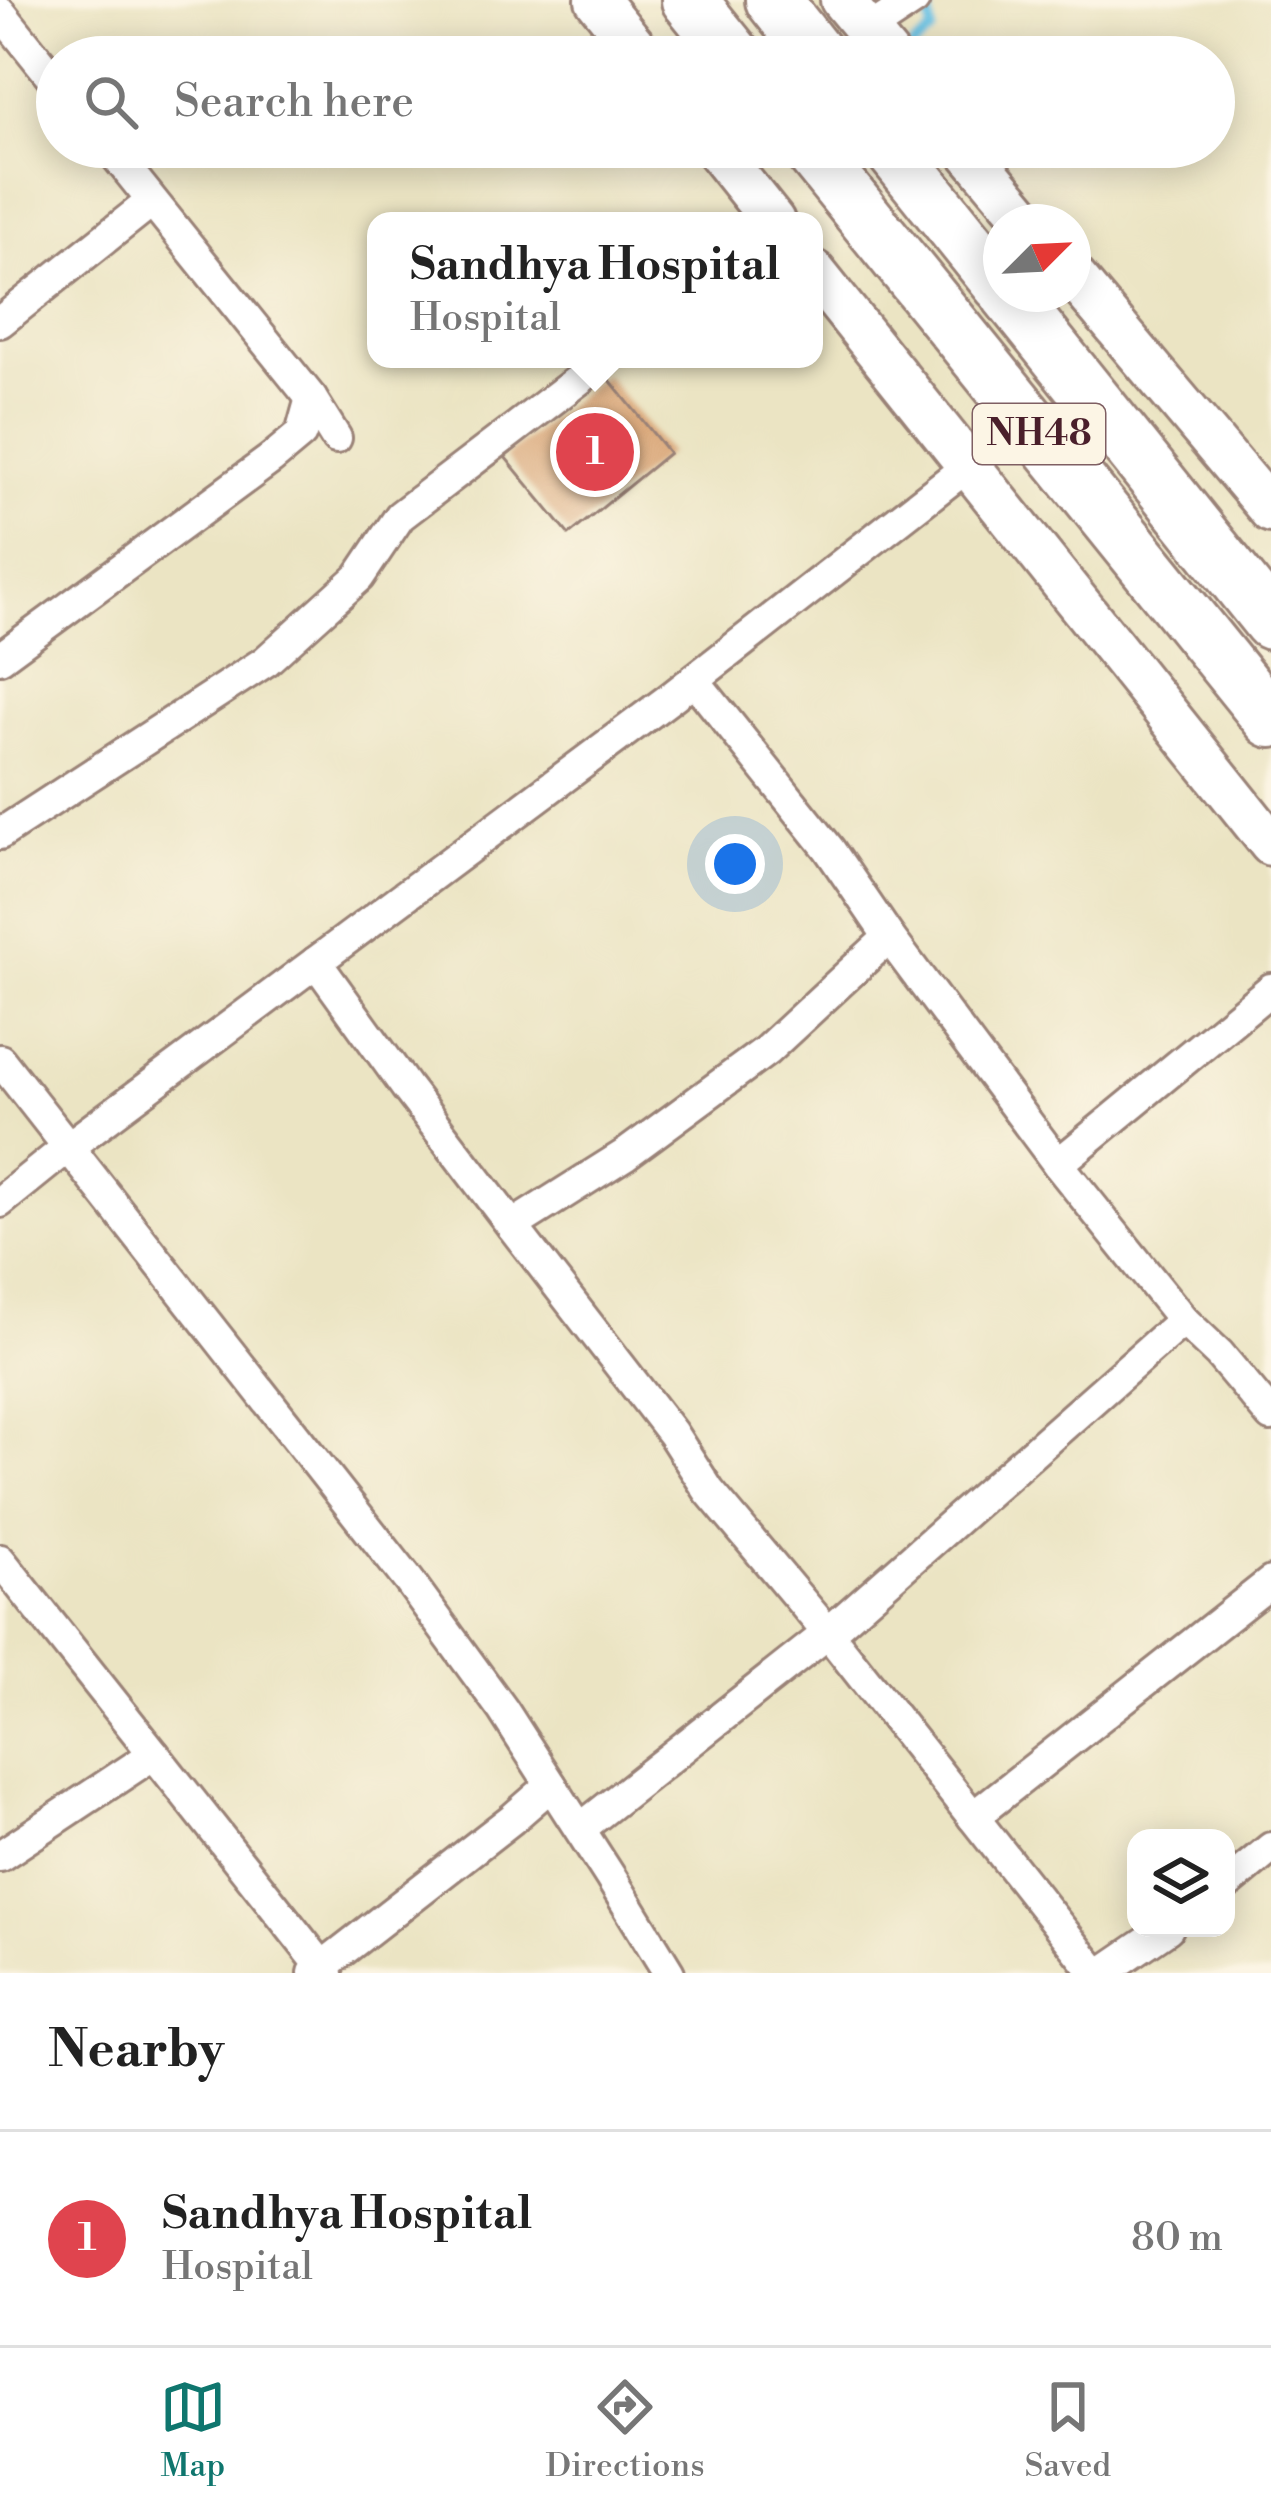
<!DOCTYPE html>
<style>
body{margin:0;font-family:"Libre Bodoni",serif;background:#f6f6f6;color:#222}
.controls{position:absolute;right:36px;bottom:36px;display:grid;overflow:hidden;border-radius:24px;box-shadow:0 6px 30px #0003}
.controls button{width:108px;height:108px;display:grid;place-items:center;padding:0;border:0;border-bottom:3px solid #e0e0e0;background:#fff;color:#222;font:60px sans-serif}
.compass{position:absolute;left:983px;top:204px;width:108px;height:108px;border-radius:50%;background:#fff;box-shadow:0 6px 30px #0003;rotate:66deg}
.you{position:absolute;left:735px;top:864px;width:42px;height:42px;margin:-30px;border:9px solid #fff;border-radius:50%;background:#1a73e8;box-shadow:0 0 0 18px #1a73e833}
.badge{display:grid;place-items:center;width:78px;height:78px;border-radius:50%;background:#0f766e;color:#fff;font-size:39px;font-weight:700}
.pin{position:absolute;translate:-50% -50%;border:6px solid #fff;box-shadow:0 3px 12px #0006}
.popup{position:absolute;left:367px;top:212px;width:456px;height:156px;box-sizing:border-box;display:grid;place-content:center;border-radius:24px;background:#fff;filter:drop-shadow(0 3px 9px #0005);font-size:39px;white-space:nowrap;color:#767676}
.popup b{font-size:45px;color:#222}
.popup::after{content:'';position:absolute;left:50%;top:100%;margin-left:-24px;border:24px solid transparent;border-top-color:#fff}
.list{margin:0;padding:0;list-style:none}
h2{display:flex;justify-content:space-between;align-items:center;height:156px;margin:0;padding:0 48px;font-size:51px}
h2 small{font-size:39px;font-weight:400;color:#767676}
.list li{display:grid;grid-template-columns:78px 1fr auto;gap:36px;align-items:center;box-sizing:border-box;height:216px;padding:0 48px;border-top:3px solid #e0e0e0}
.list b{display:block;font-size:45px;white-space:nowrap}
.list p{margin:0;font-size:39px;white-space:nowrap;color:#767676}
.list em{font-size:39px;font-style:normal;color:#767676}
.icon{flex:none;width:66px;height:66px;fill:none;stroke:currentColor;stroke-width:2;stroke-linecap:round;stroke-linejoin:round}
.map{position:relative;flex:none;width:1271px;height:1973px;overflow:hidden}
.search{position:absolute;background:#fff;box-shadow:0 6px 30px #0003;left:36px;right:36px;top:36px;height:132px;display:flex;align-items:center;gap:30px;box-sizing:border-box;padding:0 42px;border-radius:66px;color:#767676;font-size:45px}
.sheet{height:372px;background:#fff}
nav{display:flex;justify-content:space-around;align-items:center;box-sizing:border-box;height:168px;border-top:3px solid #e0e0e0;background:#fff;font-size:33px;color:#767676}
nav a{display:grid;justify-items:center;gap:6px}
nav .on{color:#0f766e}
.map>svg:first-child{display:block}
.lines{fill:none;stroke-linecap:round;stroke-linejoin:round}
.stream{stroke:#66c1e4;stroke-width:10}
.building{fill:#daa97c}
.street-casing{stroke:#9a8277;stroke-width:36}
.secondary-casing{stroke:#9a8277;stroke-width:48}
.highway-casing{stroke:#9a8277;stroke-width:60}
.street{stroke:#fff;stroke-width:30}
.secondary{stroke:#fff;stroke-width:42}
.highway{stroke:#fff;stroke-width:54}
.labels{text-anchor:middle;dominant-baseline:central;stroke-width:9;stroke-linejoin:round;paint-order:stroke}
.shield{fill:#fcf5e5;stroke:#7f5f63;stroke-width:3}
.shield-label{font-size:36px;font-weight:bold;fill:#4a1f2b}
</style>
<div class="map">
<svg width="1271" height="1973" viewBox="0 0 1271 1973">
<rect width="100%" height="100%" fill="#fcf5e5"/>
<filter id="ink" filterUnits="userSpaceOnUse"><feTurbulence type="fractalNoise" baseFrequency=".00833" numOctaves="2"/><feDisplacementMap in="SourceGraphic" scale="24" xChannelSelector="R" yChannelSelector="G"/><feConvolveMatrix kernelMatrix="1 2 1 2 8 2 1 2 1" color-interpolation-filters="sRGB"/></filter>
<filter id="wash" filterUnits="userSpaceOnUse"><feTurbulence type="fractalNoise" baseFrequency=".004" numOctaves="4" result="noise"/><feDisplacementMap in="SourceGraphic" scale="48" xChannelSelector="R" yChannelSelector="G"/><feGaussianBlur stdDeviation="2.7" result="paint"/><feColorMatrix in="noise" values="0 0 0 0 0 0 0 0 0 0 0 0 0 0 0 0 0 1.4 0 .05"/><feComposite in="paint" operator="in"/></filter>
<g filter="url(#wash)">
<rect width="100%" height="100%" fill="#ebe4c3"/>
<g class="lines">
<!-- stream -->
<polyline class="stream" points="902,57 932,31 927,1"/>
</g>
<g id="blocks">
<!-- building -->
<polygon class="building" points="605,374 669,453 569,535 505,457"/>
</g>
</g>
<g filter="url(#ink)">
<use href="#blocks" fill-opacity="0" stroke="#9a8277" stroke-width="3"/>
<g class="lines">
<defs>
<g id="street">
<polyline points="0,12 57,83"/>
<polyline points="867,31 914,0"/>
<polyline points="109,147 311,398"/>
<polyline points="0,322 152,201"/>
<polyline points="0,658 271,459 301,434 311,398 336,438"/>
<polyline points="694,680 829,849 889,937 1058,1164 1183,1320 1219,1354 1271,1416"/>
<polyline points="0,834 266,661 359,577 400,516 606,359"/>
<polyline points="316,962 406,1087 512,1226"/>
<polyline points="0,1060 409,1581 503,1710 611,1878 669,1973"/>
<polyline points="1058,1164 1271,989"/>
<polyline points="0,1202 68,1147 669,699 968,466"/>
<polyline points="0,1560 154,1754 0,1856"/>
<polyline points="154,1754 327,1973"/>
<polyline points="973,1817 1271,1582"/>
<polyline points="580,1829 828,1633 709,1491 672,1433 512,1226 626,1154 766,1051 889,937"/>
<polyline points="1226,1885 1271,1848"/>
<polyline points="314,1973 512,1819 551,1785"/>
<polyline points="1096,1973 828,1633 1183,1320"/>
<polyline points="1102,1973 1168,1928"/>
</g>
<g id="secondary">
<polyline points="597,0 643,57"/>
<polyline points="842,0 889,57"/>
<polyline points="714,147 773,221"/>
<polyline points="965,147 1028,222"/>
<polyline points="814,272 1271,844"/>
<polyline points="1073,276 1271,511"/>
</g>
<g id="highway">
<polyline points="689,0 735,57"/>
<polyline points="773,0 818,57"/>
<polyline points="808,147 1271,720"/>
<polyline points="890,147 1001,285"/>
<polyline points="1008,294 1271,622"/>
</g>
</defs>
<!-- street casing -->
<use href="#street" class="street-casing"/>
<!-- secondary casing -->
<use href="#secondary" class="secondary-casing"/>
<!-- highway casing -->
<use href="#highway" class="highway-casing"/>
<!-- street -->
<use href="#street" class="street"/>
<!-- secondary -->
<use href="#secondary" class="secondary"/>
<!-- highway -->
<use href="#highway" class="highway"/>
</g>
</g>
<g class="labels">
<!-- shield labels -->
<rect class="shield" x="973" y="404" width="132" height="60" rx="9"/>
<g class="shield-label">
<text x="1039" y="434">NH48</text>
</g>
</g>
</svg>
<div class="controls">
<button><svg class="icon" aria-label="layers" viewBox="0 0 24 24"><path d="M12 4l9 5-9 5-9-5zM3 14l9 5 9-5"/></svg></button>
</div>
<svg class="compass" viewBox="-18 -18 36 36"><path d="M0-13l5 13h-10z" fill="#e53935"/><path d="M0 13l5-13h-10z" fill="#767676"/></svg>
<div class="you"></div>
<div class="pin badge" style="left:595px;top:452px;background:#e0444e">1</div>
<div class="popup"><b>Sandhya Hospital</b>Hospital</div>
<div class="search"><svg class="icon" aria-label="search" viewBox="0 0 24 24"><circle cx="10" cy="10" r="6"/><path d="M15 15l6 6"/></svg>Search here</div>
</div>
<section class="sheet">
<h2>Nearby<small></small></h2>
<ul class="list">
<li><span class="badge" style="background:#e0444e">1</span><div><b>Sandhya Hospital</b><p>Hospital</p></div><em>80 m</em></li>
</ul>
</section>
<nav>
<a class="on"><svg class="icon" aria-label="map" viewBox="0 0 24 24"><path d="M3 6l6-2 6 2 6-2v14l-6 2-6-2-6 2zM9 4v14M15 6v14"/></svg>Map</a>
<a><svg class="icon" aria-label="directions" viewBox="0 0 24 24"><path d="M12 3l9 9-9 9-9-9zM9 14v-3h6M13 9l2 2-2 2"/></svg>Directions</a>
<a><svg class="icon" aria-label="saved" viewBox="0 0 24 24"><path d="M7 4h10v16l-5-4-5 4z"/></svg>Saved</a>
</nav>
